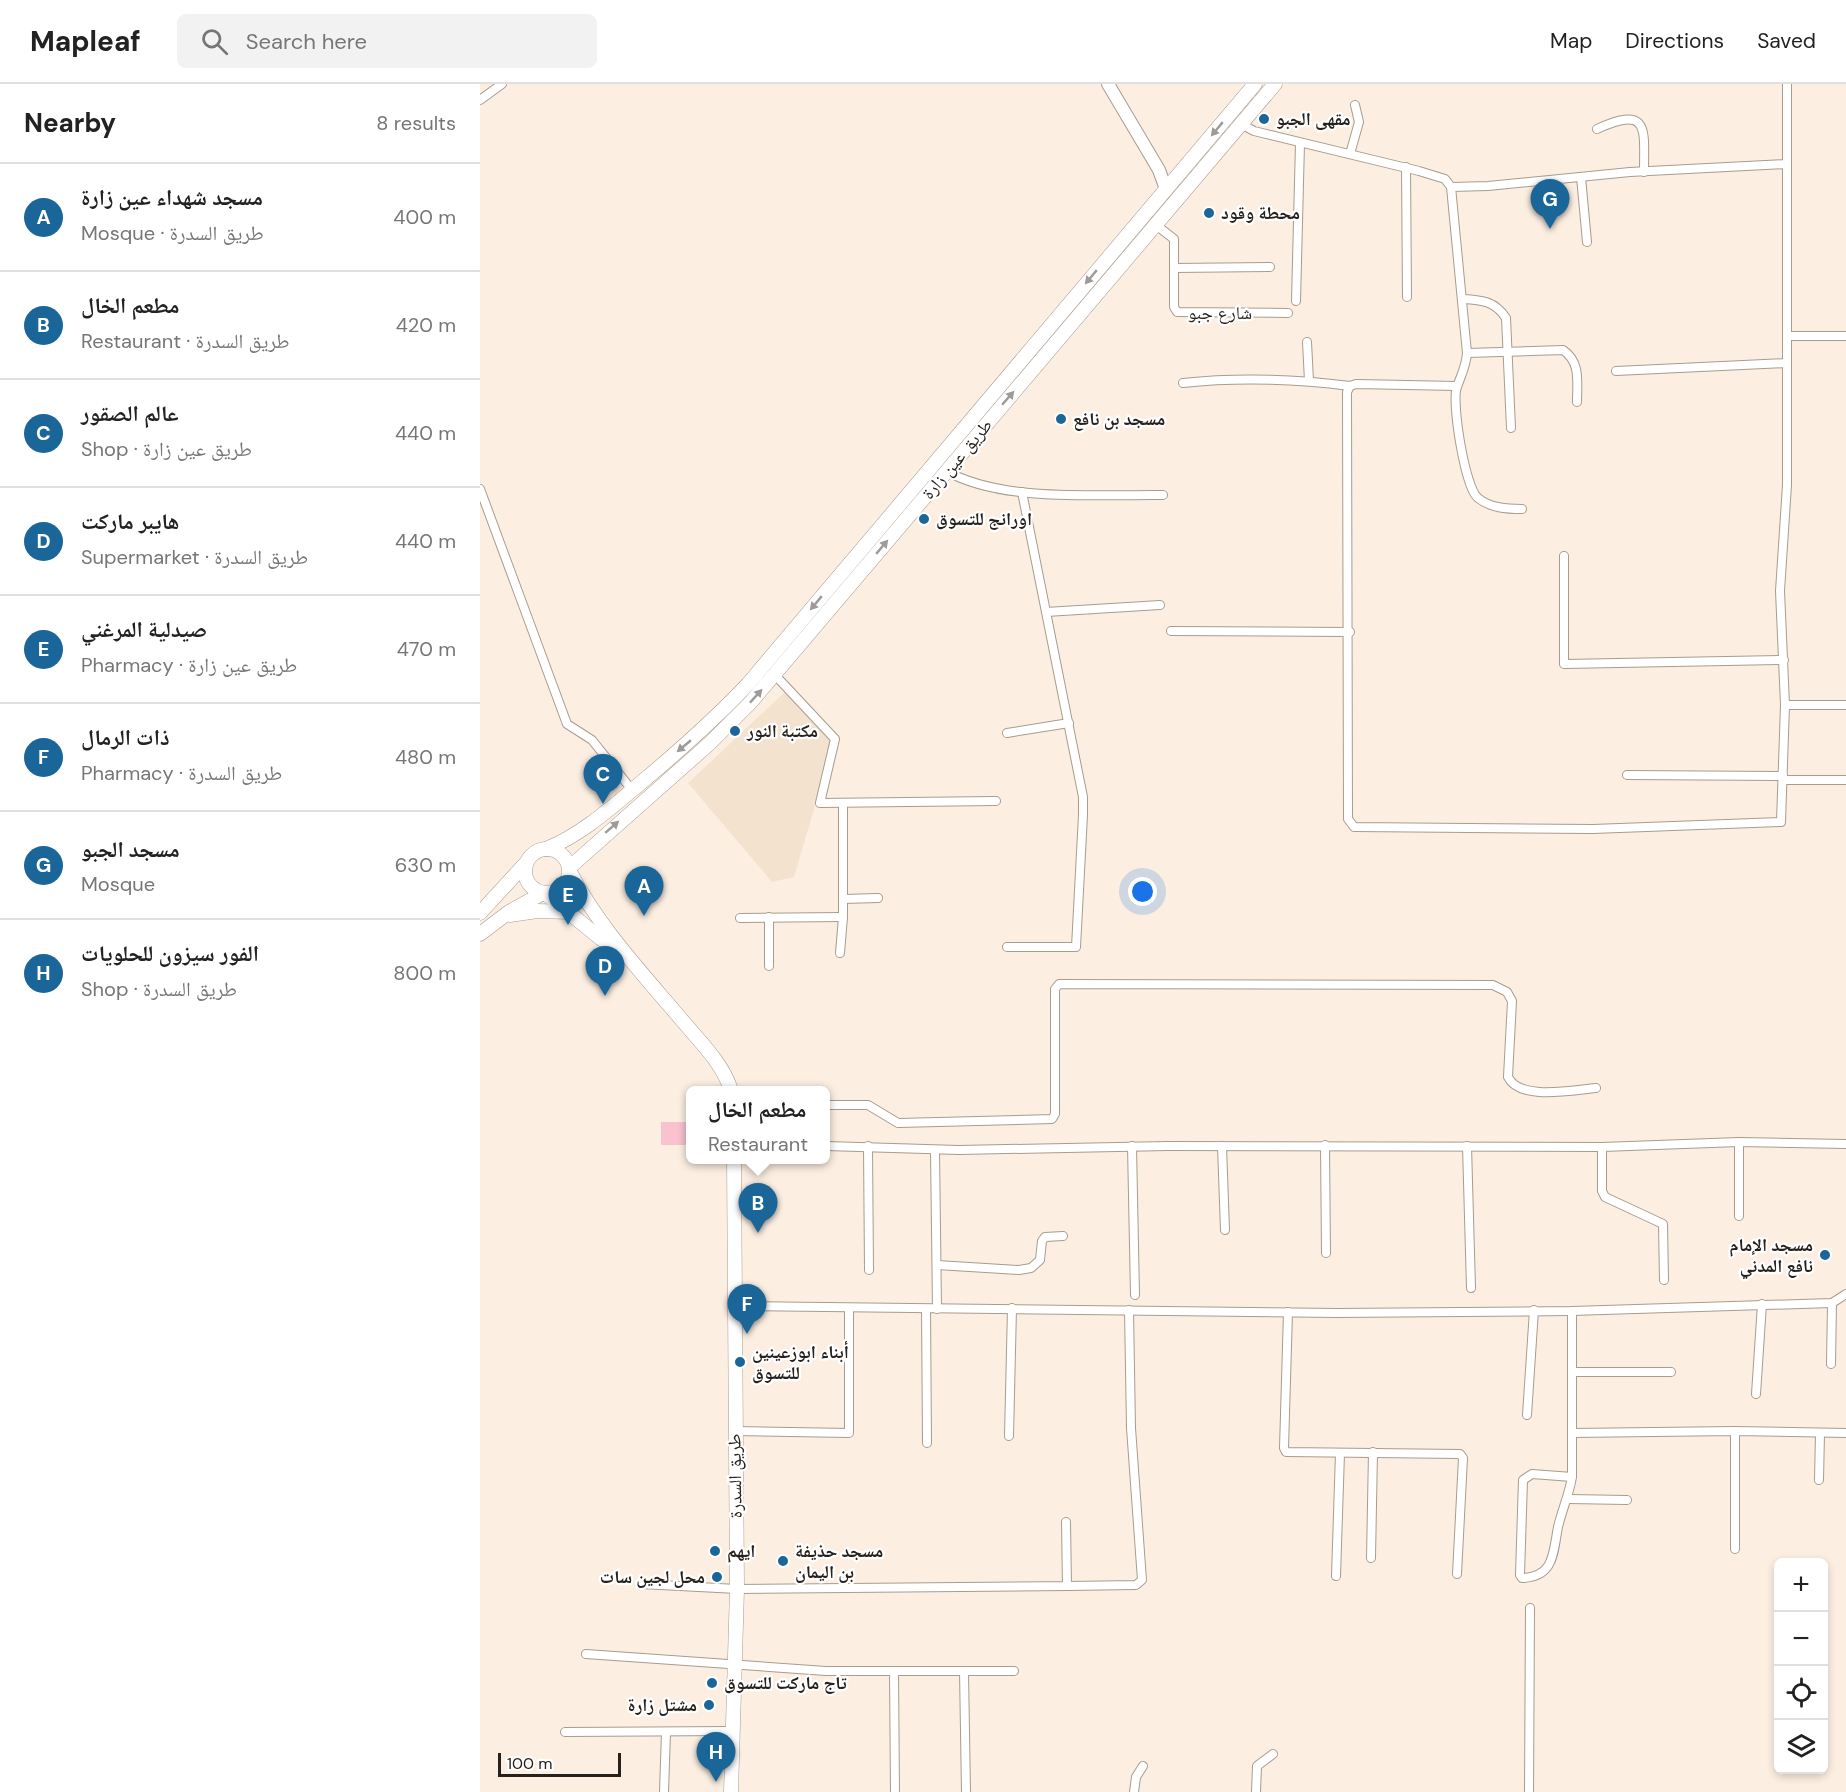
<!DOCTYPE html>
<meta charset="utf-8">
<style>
body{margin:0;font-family:"DM Sans","Noto Naskh Arabic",sans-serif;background:#f2f2f2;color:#222}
.controls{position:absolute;right:18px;bottom:18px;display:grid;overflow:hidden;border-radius:9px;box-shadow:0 3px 9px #0003}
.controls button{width:54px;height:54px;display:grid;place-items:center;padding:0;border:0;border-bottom:2px solid #e0e0e0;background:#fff;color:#222;font:30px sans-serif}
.scale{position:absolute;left:18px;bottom:15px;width:123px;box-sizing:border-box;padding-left:6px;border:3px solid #26211c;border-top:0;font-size:16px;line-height:21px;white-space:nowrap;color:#26211c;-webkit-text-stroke:4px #fff;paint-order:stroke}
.you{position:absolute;left:663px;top:808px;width:21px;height:21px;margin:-15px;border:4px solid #fff;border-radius:50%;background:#1a73e8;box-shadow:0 0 0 9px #1a73e833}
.badge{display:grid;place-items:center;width:39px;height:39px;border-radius:50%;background:#1a6699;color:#fff;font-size:20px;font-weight:700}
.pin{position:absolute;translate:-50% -50px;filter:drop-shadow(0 2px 3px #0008)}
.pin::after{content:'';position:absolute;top:32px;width:21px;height:18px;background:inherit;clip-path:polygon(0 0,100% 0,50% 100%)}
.popup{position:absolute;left:206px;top:1002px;width:144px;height:78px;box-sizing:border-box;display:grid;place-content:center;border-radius:9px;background:#fff;filter:drop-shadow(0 2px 4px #0005);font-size:20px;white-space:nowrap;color:#767676}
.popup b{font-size:22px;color:#222}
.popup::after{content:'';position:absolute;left:50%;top:100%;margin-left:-12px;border:12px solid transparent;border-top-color:#fff}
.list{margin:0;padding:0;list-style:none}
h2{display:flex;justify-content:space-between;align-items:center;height:78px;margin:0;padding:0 24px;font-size:26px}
h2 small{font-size:20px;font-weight:400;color:#767676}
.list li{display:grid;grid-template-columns:39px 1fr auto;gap:18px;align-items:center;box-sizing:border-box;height:108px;padding:0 24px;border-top:2px solid #e0e0e0}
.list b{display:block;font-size:22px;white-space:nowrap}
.list p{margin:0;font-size:20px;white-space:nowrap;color:#767676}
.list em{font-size:20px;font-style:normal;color:#767676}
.icon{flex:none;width:33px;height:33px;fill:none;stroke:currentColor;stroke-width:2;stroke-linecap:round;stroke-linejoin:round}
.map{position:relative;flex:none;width:1366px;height:1708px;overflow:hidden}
header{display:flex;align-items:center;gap:36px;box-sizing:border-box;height:84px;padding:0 30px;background:#fff;border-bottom:2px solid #e0e0e0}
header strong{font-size:28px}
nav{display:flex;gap:33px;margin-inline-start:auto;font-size:21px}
.search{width:420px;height:54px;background:#f2f2f2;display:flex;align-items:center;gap:15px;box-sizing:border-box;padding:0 21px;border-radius:9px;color:#767676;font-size:22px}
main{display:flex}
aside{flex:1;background:#fff}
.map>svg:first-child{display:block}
.built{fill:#f3e2ce}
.pitch{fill:#f8c2d0}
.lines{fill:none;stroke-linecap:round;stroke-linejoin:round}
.street-casing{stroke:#a79c8f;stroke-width:10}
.secondary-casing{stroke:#a79c8f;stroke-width:14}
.primary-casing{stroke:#a79c8f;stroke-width:15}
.street{stroke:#fff;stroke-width:8}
.secondary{stroke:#fff;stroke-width:12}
.primary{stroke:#fff;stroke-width:14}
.oneway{fill:#9d9b99}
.poi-dot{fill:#1a6699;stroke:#fff;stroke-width:2}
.labels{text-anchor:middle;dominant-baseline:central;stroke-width:4.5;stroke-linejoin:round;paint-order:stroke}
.poi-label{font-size:18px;font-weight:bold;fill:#26211c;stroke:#fff;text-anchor:start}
.street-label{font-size:18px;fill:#26211c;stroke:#fff}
</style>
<header>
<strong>Mapleaf</strong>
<div class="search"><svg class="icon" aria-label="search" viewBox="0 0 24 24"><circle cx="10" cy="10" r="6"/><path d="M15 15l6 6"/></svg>Search here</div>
<nav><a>Map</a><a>Directions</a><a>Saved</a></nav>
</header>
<main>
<aside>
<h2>Nearby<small>8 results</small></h2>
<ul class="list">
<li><span class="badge">A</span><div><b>مسجد شهداء عين زارة</b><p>Mosque · طريق السدرة</p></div><em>400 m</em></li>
<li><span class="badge">B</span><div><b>مطعم الخال</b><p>Restaurant · طريق السدرة</p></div><em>420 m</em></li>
<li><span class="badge">C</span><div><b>عالم الصقور</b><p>Shop · طريق عين زارة</p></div><em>440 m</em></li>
<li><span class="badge">D</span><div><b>هايبر ماركت</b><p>Supermarket · طريق السدرة</p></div><em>440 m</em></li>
<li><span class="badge">E</span><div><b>صيدلية المرغني</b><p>Pharmacy · طريق عين زارة</p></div><em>470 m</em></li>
<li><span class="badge">F</span><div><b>ذات الرمال</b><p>Pharmacy · طريق السدرة</p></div><em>480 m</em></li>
<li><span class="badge">G</span><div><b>مسجد الجبو</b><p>Mosque</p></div><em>630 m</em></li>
<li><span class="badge">H</span><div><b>الفور سيزون للحلويات</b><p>Shop · طريق السدرة</p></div><em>800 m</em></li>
</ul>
</aside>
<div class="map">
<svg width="1366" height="1708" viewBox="0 0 1366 1708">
<rect width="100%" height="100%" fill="#fcefe2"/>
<!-- built -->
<polygon class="built" points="307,606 354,658 314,793 292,798 208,699"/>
<!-- pitch -->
<rect class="pitch" x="181" y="1038" width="29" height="23"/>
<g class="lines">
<defs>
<g id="street">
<polyline points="0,16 22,0"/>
<path d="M761 40 774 47 939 87 965 95 971 103 987 269C986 283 981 291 977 303 971 317 985 404 998 414 1010 424 1027 425 1042 425"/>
<path d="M1117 45C1170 21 1164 45 1164 88"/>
<polyline points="870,70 879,38 875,21"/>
<polyline points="926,83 927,213"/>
<polyline points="1101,93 1107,158"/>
<polyline points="971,103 1008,102 1150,88 1307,80"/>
<polyline points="676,141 694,155 694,223 697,228 808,229"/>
<polyline points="694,184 790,183"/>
<path d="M983 215C1002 216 1015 217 1026 234L1031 344"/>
<polyline points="816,217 820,59"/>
<polyline points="1307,252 1366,252"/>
<polyline points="827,258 829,297"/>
<path d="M987 269 1083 266C1101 278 1097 298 1097 318"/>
<polyline points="1136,287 1307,279"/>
<path d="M703 299C760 293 814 295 870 302L876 300 977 302"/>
<polyline points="870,302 867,308 868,735 874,743 1113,745 1301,738 1305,621 1300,507 1307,401 1307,0"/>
<path d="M466 387C524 419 617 410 683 411"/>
<polyline points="0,405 87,640 112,656 152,706"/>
<polyline points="1084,472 1084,580 1304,576"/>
<polyline points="566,528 680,521"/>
<polyline points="691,547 870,548"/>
<polyline points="295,591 355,655 340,719 516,717"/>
<polyline points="1305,621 1366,621"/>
<polyline points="527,649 589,639"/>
<polyline points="1147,691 1303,692"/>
<polyline points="1303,696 1366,696"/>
<polyline points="363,815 398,814"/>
<polyline points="260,834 363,833"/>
<polyline points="527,863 596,863 603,731 603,713 542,408"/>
<polyline points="360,869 363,833 363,720"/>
<polyline points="289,882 289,833"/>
<path d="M346 1021H388L418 1039 572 1035 575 1030V905L579 900 1013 901 1027 908 1032 917 1028 993C1040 1017 1092 1006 1116 1004"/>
<polyline points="1259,1058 1259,1132"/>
<polyline points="845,1061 846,1169"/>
<polyline points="346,1062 479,1066 688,1062 1122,1063 1259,1058 1366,1060"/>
<polyline points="388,1062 389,1186"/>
<polyline points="652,1062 655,1211"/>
<polyline points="742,1062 745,1146"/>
<polyline points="987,1062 991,1204"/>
<polyline points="1122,1063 1122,1107 1125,1113 1183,1140 1184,1196"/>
<polyline points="455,1066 457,1225"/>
<polyline points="457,1181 539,1186 551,1184 560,1176 562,1157 565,1153 583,1152"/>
<polyline points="255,1222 857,1229 1092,1227 1352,1219 1366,1210"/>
<polyline points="446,1225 447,1359"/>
<polyline points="808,1228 804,1364 806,1368 980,1370 983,1374 977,1490"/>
<polyline points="1351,1280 1352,1219"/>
<polyline points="1092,1288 1191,1288"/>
<polyline points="1276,1310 1282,1220"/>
<polyline points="1047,1331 1054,1226"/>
<polyline points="255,1347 369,1349 369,1224"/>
<polyline points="1092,1349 1255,1347 1366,1349"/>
<polyline points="529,1352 532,1224"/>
<path d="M1092 1393 1052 1390 1043 1396 1040 1491 1042 1494C1075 1493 1073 1468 1078 1443 1082 1426 1089 1411 1092 1393V1227"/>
<polyline points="1339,1396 1340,1349"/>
<polyline points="1089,1415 1147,1416"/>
<polyline points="1255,1465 1255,1347"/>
<polyline points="891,1474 893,1368"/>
<polyline points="856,1492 860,1369"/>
<polyline points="161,1500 257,1505 587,1502 586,1438"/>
<polyline points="587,1502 656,1501 662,1496 651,1344 649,1226"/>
<polyline points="106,1570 346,1587 534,1587"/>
<polyline points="414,1587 415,1708"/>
<polyline points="484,1587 486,1708"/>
<polyline points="85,1648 252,1647"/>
<polyline points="184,1708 186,1648"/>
<polyline points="654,1708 656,1693 663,1682"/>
<polyline points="776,1708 777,1682 793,1670"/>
<polyline points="1049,1708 1050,1524"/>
</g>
<polyline id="secondary" points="628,0 679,86 686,105"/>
<g id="primary">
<circle cx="67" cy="787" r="22"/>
<path d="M66 765C103 750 133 722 163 697 200 666 235 635 268 600L775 0"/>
<polyline points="90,783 230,659 271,618 795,0"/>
<path d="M90 788C118 842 162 889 201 935 220 958 242 978 251 1006"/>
<polyline points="66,810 120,854 138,865"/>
<polyline points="0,829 46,779"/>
<polyline points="30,831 57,827 91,828"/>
<polyline points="0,850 29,828 63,809"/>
<polyline points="251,1708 257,1505 254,1076"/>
</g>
</defs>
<!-- street casing -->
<use href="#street" class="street-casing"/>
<!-- secondary casing -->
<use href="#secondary" class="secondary-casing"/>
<!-- primary casing -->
<use href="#primary" class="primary-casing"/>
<!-- street -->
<use href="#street" class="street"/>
<!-- secondary -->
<use href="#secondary" class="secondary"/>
<!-- primary -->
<use href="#primary" class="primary"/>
</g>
<!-- one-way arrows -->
<defs><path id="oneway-solid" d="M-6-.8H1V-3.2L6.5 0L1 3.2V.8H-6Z" transform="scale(1.5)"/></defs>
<g class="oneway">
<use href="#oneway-solid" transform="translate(737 45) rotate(130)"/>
<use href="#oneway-solid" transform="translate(611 193) rotate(130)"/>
<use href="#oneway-solid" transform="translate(528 314) rotate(-49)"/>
<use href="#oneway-solid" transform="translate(402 463) rotate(-50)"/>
<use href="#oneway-solid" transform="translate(336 519) rotate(130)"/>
<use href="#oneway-solid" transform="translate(276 612) rotate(-48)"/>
<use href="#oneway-solid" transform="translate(204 662) rotate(140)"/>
<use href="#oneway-solid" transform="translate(132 743) rotate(-41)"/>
</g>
<!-- markers -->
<g class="poi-dot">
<circle cx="784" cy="35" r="6"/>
<circle cx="729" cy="129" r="6"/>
<circle cx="581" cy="335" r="6"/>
<circle cx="444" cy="435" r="6"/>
<circle cx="255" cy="647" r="6"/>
<circle cx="1345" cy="1171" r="6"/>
<circle cx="260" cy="1278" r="6"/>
<circle cx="235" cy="1467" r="6"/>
<circle cx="303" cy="1477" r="6"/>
<circle cx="237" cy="1493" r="6"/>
<circle cx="232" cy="1599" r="6"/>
<circle cx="229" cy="1621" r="6"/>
</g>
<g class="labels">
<!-- poi labels -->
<g class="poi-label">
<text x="796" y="35">مقهى الجبو</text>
<text x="741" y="129">محطة وقود</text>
<text x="593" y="335">مسجد بن نافع</text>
<text x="456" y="435">اورانج للتسوق</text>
<text x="267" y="647">مكتبة النور</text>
<text x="1333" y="1161" text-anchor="end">مسجد الإمام<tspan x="1333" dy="21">نافع المدني</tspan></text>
<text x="272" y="1268">أبناء ابوزعينين<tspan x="272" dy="21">للتسوق</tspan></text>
<text x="247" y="1467">ايهم</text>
<text x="315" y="1467">مسجد حذيفة<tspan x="315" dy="21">بن اليمان</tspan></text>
<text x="225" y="1493" text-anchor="end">محل لجين سات</text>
<text x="244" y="1599">تاج ماركت للتسوق</text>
<text x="217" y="1621" text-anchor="end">مشتل زارة</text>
</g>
<!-- street labels -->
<g class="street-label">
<text x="740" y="229">شارع جبو</text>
<text transform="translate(477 375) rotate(-50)">طريق عين زارة</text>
<text transform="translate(255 1392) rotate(-91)">طريق السدرة</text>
</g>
</g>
</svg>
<div class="controls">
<button>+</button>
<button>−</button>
<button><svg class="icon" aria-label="locate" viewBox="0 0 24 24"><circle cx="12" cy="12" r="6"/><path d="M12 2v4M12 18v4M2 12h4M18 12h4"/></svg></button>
<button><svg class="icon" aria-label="layers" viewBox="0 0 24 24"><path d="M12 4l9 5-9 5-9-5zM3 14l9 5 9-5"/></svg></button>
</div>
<div class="scale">100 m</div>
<div class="you"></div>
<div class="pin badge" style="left:164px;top:832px">A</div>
<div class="pin badge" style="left:278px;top:1149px">B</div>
<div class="popup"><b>مطعم الخال</b>Restaurant</div>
<div class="pin badge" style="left:123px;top:720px">C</div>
<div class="pin badge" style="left:125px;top:912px">D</div>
<div class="pin badge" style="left:88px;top:841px">E</div>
<div class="pin badge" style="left:267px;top:1250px">F</div>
<div class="pin badge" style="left:1070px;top:145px">G</div>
<div class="pin badge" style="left:236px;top:1698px">H</div>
</div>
</main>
